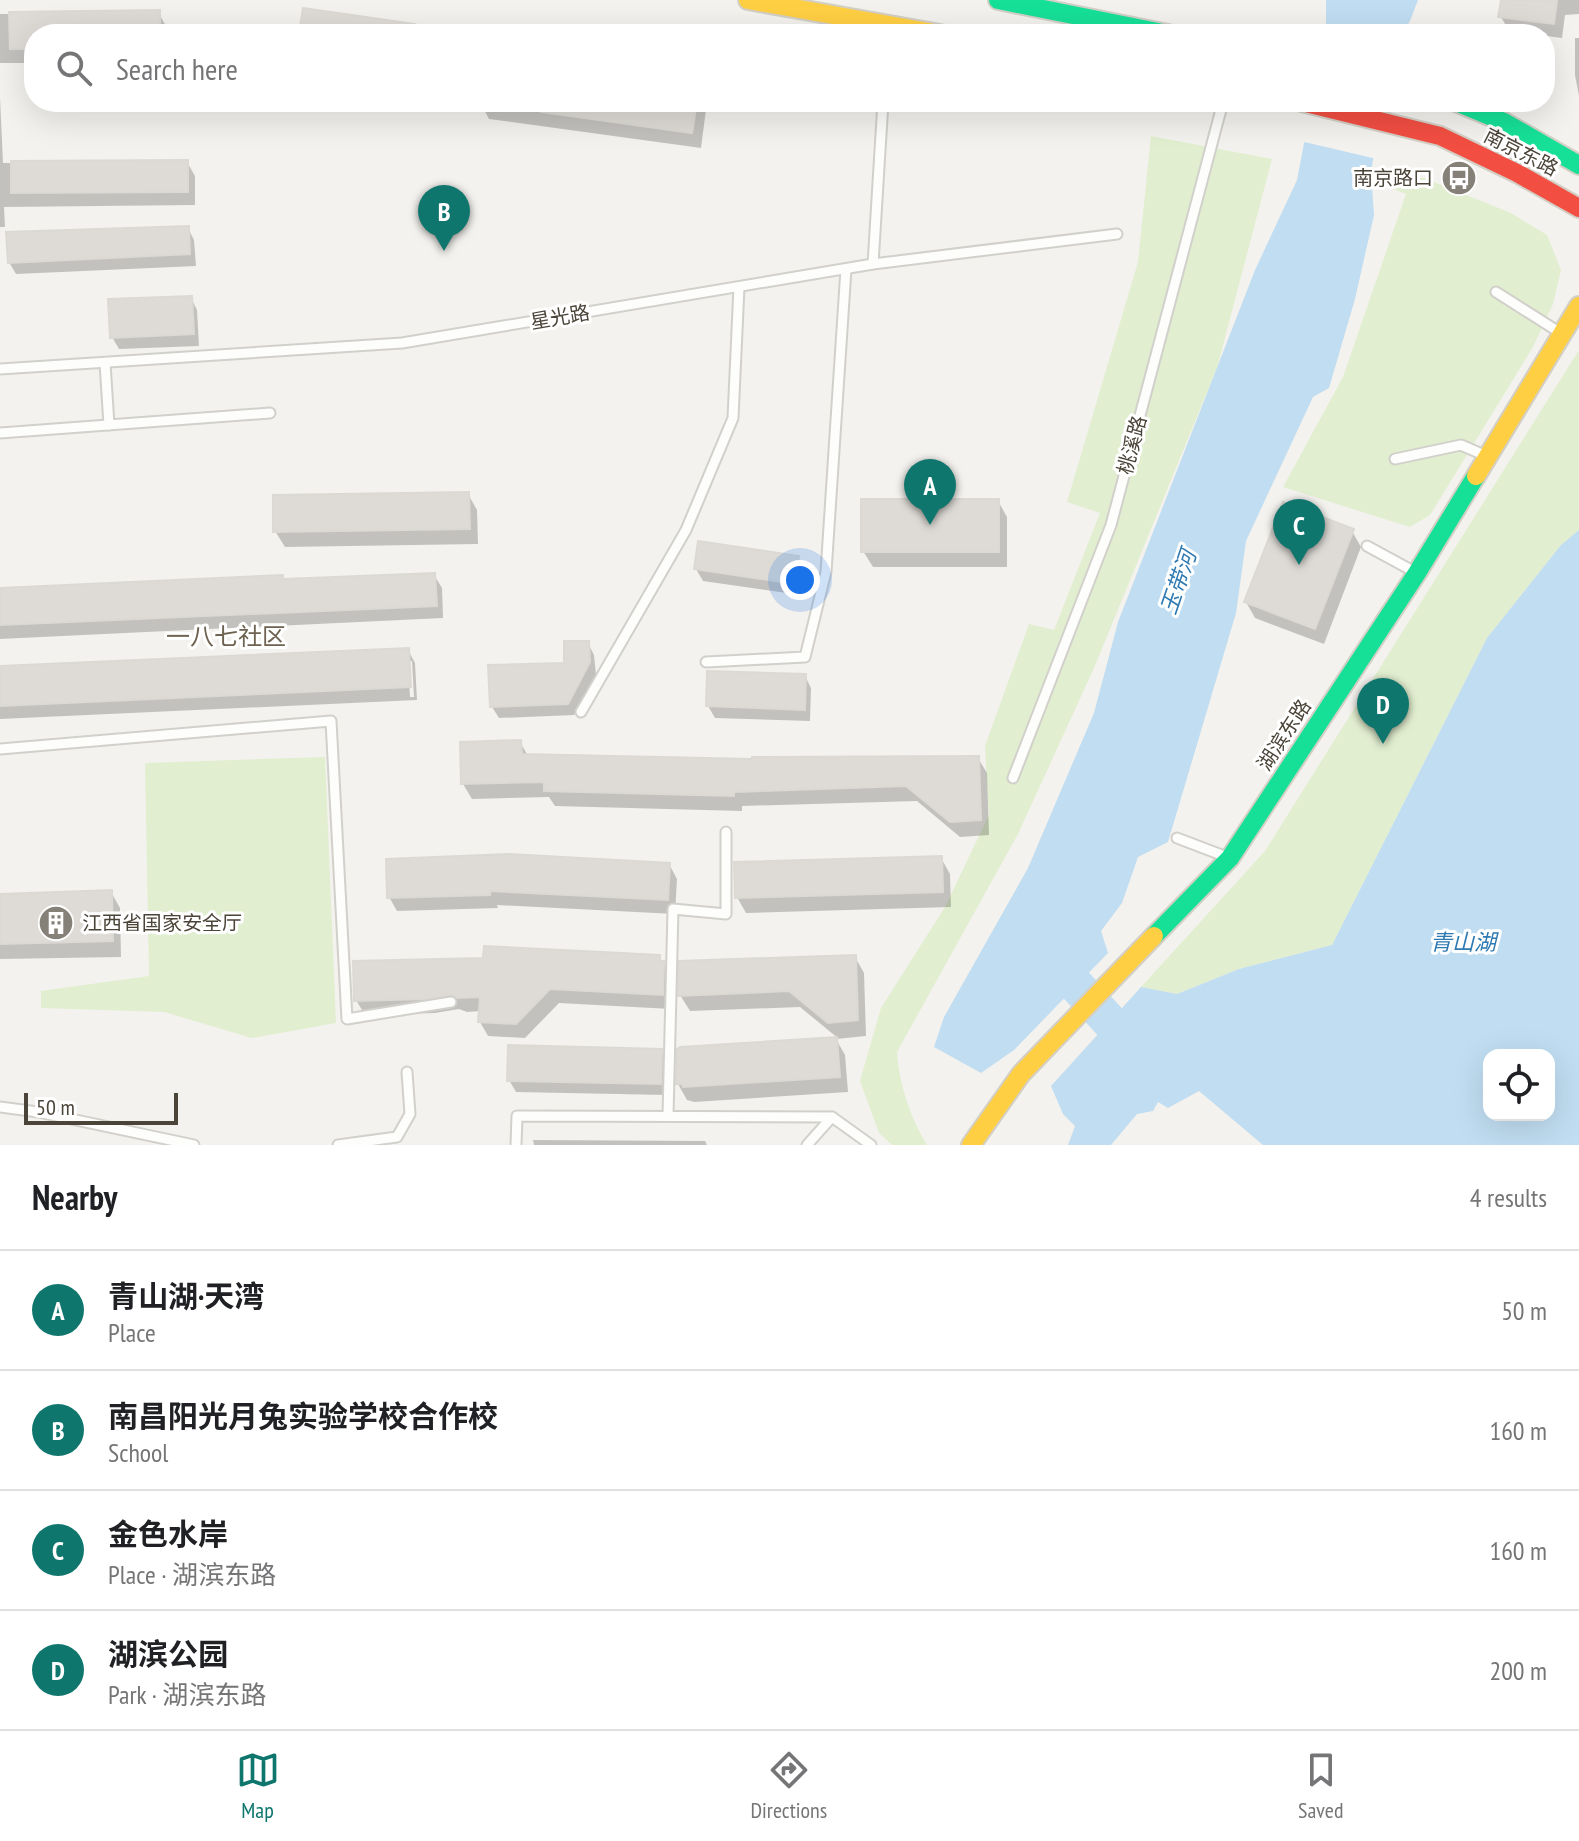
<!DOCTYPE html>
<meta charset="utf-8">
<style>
body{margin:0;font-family:"PT Sans Narrow","Noto Sans SC",sans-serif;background:#f6f6f6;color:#202124}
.controls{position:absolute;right:24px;bottom:24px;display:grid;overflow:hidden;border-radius:16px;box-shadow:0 8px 32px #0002}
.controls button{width:72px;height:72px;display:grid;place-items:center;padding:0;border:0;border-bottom:2px solid #e0e0e0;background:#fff;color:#202124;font:40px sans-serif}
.scale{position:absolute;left:24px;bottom:20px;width:154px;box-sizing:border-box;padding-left:8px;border:4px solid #4b4439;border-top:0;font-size:22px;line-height:28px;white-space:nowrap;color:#4b4439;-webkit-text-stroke:6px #fff;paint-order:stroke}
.you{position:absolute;left:800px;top:580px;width:28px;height:28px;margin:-20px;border:6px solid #fff;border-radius:50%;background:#1a73e8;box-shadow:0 0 0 12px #1a73e833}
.badge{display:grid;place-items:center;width:52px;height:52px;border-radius:50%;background:#0f766e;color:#fff;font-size:26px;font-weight:700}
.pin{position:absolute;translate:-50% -66px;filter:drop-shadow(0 2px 4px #0008)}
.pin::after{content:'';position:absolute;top:42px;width:28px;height:24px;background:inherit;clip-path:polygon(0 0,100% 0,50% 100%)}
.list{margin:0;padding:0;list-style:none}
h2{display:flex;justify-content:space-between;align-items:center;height:104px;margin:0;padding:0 32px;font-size:34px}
h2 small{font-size:26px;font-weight:400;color:#757577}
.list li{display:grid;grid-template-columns:52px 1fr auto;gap:24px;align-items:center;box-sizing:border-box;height:120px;padding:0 32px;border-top:2px solid #e0e0e0}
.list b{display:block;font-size:30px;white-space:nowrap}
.list p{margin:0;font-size:26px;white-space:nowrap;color:#757577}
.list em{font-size:26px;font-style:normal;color:#757577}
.icon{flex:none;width:44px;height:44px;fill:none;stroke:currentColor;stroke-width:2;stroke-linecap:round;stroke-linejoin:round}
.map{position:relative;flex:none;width:1579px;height:1145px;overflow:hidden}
.search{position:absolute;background:#fff;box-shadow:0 8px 32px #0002;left:24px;right:24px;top:24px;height:88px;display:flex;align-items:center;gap:20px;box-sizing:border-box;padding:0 28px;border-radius:32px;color:#757577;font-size:30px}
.sheet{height:584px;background:#fff}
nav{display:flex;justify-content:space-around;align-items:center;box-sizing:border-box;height:112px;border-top:2px solid #e0e0e0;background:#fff;font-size:22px;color:#757577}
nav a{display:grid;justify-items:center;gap:4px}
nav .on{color:#0f766e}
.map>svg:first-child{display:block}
.green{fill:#e1eecf}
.water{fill:#c0ddf1;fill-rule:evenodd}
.pier{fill:#f4f2ee}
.shadow{fill:#0003;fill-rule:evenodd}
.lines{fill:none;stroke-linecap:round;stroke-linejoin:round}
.river{stroke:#c0ddf1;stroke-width:36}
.building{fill:#dedbd6;stroke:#dcd9d4;stroke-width:2}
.lane-casing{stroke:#d2d0cb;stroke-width:13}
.fast-casing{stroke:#d3cfc5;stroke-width:22}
.slow-casing{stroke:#d3cfc5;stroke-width:22}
.jam-casing{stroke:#d3cfc5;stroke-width:22}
.lane{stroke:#fdfdfc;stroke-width:9}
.fast{stroke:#16e098;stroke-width:18}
.slow{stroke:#ffcf43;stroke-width:18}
.jam{stroke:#f24e42;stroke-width:18}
.labels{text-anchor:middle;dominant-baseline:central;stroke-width:6;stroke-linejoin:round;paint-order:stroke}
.street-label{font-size:20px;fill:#4b4439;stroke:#fff}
.poi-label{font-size:20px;fill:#4b4439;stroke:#fff;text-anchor:end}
.water-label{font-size:22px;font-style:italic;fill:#2e7ab2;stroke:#fff}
.quarter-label{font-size:24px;fill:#6e6250;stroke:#fff}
</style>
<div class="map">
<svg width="1579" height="1145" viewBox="0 0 1579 1145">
<rect width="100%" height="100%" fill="#f4f2ee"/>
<!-- green -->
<g class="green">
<path d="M1151 136 1272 159 1217 368 1094 668 1018 834 897 1052C899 1084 910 1117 927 1145H892L879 1133 860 1081 881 1008 945 907 989 815 985 746 1029 624 1054 630 1100 513 1067 502 1138 262Z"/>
<polygon points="1390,178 1424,178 1511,213 1547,235 1561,270 1553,304 1533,347 1430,515 1410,527 1283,487 1343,377 1406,194 1388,187"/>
<polygon points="1579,350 1579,530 1561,545 1487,638 1332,945 1239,969 1177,994 1141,987 1265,851"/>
<polygon points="325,757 336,1023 252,1038 164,1012 41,1008 41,991 149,976 145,763"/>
</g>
<!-- water -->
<g class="water">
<polygon points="1326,0 1418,0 1410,21 1402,34 1326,34"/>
<polygon points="1312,102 1382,102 1371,173 1374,215 1355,299 1329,388 1313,397 1246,541 1236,613 1168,842 1138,857 1122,903 1101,931 1108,953 1014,1050 981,1073 934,1047 944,1017 1028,868 1094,713 1118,622 1255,270 1297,180"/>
<path d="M1579 530V1145H1263L1199 1091 1168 1108 1158 1102 1153 1111 1137 1114 1111 1145H1068L1075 1126 1063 1114 1051 1086 1141 987 1177 994 1239 969 1332 945 1487 638 1561 545ZM1549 1055V1115H1489V1055Z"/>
</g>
<!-- pier -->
<polygon class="pier" points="1308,102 1386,102 1377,159 1300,141"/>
<!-- shadow -->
<g class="shadow">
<polygon points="1503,0 1579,0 1579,14 1565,15 1562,38 1509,31 1501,17"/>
<polygon points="305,10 467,34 301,34"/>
<polygon points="158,12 166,26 167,34 34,34 34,63 0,63 0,14"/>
<polygon points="1575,38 1579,38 1579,96 1575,75"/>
<polygon points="0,97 3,163 187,162 195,176 195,205 4,207 5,227 0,227"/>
<polygon points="480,102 707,102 701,148 489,119"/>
<polygon points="740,102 784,102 782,112"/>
<polygon points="820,102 872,102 871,110"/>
<polygon points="188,228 194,240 196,266 16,274 9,262"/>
<polygon points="191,298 197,310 199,346 119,349 112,337"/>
<polygon points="468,494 477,510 478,544 285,547 275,531"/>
<polygon points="998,501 1007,517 1007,567 873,567 863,551"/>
<polygon points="1352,531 1361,547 1324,644 1255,618 1246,602"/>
<polygon points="798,558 804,570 801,595 703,581 696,569"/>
<polygon points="434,575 442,588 443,618 0,639 0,591"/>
<polygon points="588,643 594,655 596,675 574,715 499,718 492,707 566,665"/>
<path d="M408 650 415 663 417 700 0 719V669ZM408 661H412L414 697H410Z"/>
<polygon points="805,676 811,688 810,721 715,718 708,706"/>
<polygon points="520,742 528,756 754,759 978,758 987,773 989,835 960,837 917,801 742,806 742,811 555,806 549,797 472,799 463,784"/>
<polygon points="941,858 950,874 951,907 746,913 737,897"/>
<polygon points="669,864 677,879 675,914 497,905 498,908 397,911 389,897"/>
<polygon points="111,892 120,908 121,957 0,959 0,895"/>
<polygon points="659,956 672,978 671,1009 559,1003 525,1038 488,1036 480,1022 481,1011 467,1012 459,1009 435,1013 365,1015 356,1000"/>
<polygon points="855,957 864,973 866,1036 836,1039 845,1055 848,1092 694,1102 687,1100 678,1084 680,1049 839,1039 800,1007 690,1011 680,995"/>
<polygon points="661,1051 668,1062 667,1095 516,1092 509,1080"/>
<polygon points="533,1140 705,1141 707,1145 534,1145"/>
</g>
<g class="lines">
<!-- river -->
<polyline class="river" points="1051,950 1049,956 1123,1036"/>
</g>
<!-- building -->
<g class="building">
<polygon points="1501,0 1557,0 1554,24 1498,17"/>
<polygon points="303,8 415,24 414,34 299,34"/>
<polygon points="160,10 160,34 34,34 34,49 10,49 9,12"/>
<polygon points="542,102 697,102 692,133 541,112"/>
<polygon points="188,160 188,192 11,193 11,161"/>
<polygon points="189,226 190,254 8,263 6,232"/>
<polygon points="192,296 194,334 110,338 108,299"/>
<polygon points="469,492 470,529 273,532 273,495"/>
<rect x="861" y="499" width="138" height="53"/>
<polygon points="1283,502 1354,529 1315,629 1244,602"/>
<polygon points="698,541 799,556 795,584 694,569"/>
<polygon points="435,573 437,606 0,625 0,588 283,575 283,579"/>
<polygon points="564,641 589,641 590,662 568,704 490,707 488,665 564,663"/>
<polygon points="409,648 411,687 0,706 0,666"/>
<polygon points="707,671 806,674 805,710 706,706"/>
<polygon points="521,740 522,754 752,759 752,757 979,756 981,820 950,822 906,786 734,792 734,796 544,791 544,782 461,784 460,742"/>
<polygon points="509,854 670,863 668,900 490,891 490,895 387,898 386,859"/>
<polygon points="942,856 943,892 735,898 734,862"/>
<polygon points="112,890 113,941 0,944 0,894"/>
<polygon points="484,946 660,955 660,961 664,961 663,995 550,989 516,1024 478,1022 480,997 457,998 450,995 426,999 354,1001 353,961 483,958"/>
<polygon points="856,955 858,1020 828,1023 789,991 678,996 679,961"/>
<polygon points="837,1037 840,1077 683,1087 682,1084 676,1084 677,1049 680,1047"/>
<polygon points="508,1045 662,1049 661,1084 507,1081"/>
</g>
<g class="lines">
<defs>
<g id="lane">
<polyline points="873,264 883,102"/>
<polyline points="1496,292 1559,332"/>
<polyline points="105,363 109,425"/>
<polyline points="0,369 402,343 873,264 1117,234"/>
<polyline points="0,433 270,413"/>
<polyline points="1395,459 1461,445 1484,455"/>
<polyline points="1367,546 1413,571"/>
<polyline points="706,662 805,657 826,572 846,269"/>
<polyline points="581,712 686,530 733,418 739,287"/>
<polyline points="0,749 331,721 347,1019 451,1002"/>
<polyline points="1013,778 1111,525 1223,102"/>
<polyline points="1177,838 1227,857"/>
<polyline points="0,1107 38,1112 194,1145"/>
<polyline points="668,1116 673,909 726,914 726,832"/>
<polyline points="338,1145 397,1137 410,1114 407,1072"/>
<polyline points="516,1145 517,1116 832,1117 871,1145"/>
<polyline points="807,1145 832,1117"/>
</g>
<g id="fast">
<polyline points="998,0 1168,34"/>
<polyline points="1456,102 1504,122 1579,165"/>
<polyline points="1154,936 1230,858 1417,573 1476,476"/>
</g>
<g id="slow">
<polyline points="748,0 940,34"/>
<polyline points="1476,476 1579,306"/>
<polyline points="971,1145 1021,1074 1154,936"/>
</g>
<polyline id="jam" points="1302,102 1440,136 1517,173 1579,208"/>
</defs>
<!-- lane casing -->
<use href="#lane" class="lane-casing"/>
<!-- fast casing -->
<use href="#fast" class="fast-casing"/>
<!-- slow casing -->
<use href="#slow" class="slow-casing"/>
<!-- jam casing -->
<use href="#jam" class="jam-casing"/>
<!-- lane -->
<use href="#lane" class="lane"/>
<!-- fast -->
<use href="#fast" class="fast"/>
<!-- slow -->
<use href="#slow" class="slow"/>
<!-- jam -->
<use href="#jam" class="jam"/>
</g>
<!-- icons -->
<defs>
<symbol id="bus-disc" viewBox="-11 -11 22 22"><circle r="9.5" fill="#868178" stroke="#fff"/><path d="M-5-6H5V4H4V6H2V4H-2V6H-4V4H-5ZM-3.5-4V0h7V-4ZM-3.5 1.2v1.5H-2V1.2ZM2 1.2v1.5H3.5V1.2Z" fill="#fff"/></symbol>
<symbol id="building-disc" viewBox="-11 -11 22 22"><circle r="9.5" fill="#868178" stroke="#fff"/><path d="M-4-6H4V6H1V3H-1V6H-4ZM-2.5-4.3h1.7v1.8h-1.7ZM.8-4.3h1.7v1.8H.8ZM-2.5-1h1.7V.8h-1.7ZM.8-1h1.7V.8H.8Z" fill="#fff"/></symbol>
</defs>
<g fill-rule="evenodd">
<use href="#bus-disc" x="1439" y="158" width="40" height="40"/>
<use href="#building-disc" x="36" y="903" width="40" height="40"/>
</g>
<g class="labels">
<!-- street labels -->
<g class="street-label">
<text transform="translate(1521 152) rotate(27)">南京东路</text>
<text transform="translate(560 317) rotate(-10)">星光路</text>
<text transform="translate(1132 445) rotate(-75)">桃溪路</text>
<text transform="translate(1284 735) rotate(-57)">湖滨东路</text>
</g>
<!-- poi labels -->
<g class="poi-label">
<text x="1433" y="178">南京路口</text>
<text x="82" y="923" text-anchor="start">江西省国家安全厅</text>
</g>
<!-- water labels -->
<g class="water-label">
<text transform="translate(1178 582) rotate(-71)">玉带河</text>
<text x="1463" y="942">青山湖</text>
</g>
<!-- quarter labels -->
<g class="quarter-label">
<text x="226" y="636">一八七社区</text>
</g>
</g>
</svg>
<div class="controls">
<button><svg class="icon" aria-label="locate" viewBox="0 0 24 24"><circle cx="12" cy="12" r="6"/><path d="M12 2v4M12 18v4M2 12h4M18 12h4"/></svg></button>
</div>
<div class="scale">50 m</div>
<div class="you"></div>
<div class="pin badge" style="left:930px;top:525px">A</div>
<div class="pin badge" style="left:444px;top:251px">B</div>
<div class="pin badge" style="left:1299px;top:565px">C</div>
<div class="pin badge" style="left:1383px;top:744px">D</div>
<div class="search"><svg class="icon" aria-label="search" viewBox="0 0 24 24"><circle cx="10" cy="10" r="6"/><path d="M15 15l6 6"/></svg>Search here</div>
</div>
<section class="sheet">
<h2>Nearby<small>4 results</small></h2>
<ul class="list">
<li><span class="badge">A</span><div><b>青山湖·天湾</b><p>Place</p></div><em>50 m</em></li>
<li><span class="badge">B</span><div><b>南昌阳光月兔实验学校合作校</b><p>School</p></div><em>160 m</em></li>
<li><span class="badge">C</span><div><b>金色水岸</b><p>Place · 湖滨东路</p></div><em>160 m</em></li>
<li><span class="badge">D</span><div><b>湖滨公园</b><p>Park · 湖滨东路</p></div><em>200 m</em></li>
</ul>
</section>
<nav>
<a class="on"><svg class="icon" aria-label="map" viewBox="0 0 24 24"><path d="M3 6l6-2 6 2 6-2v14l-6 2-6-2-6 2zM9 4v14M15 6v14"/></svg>Map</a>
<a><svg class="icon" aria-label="directions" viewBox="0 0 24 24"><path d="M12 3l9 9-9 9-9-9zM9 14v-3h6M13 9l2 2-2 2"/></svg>Directions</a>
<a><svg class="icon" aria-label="saved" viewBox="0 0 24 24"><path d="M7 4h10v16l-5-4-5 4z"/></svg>Saved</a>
</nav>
